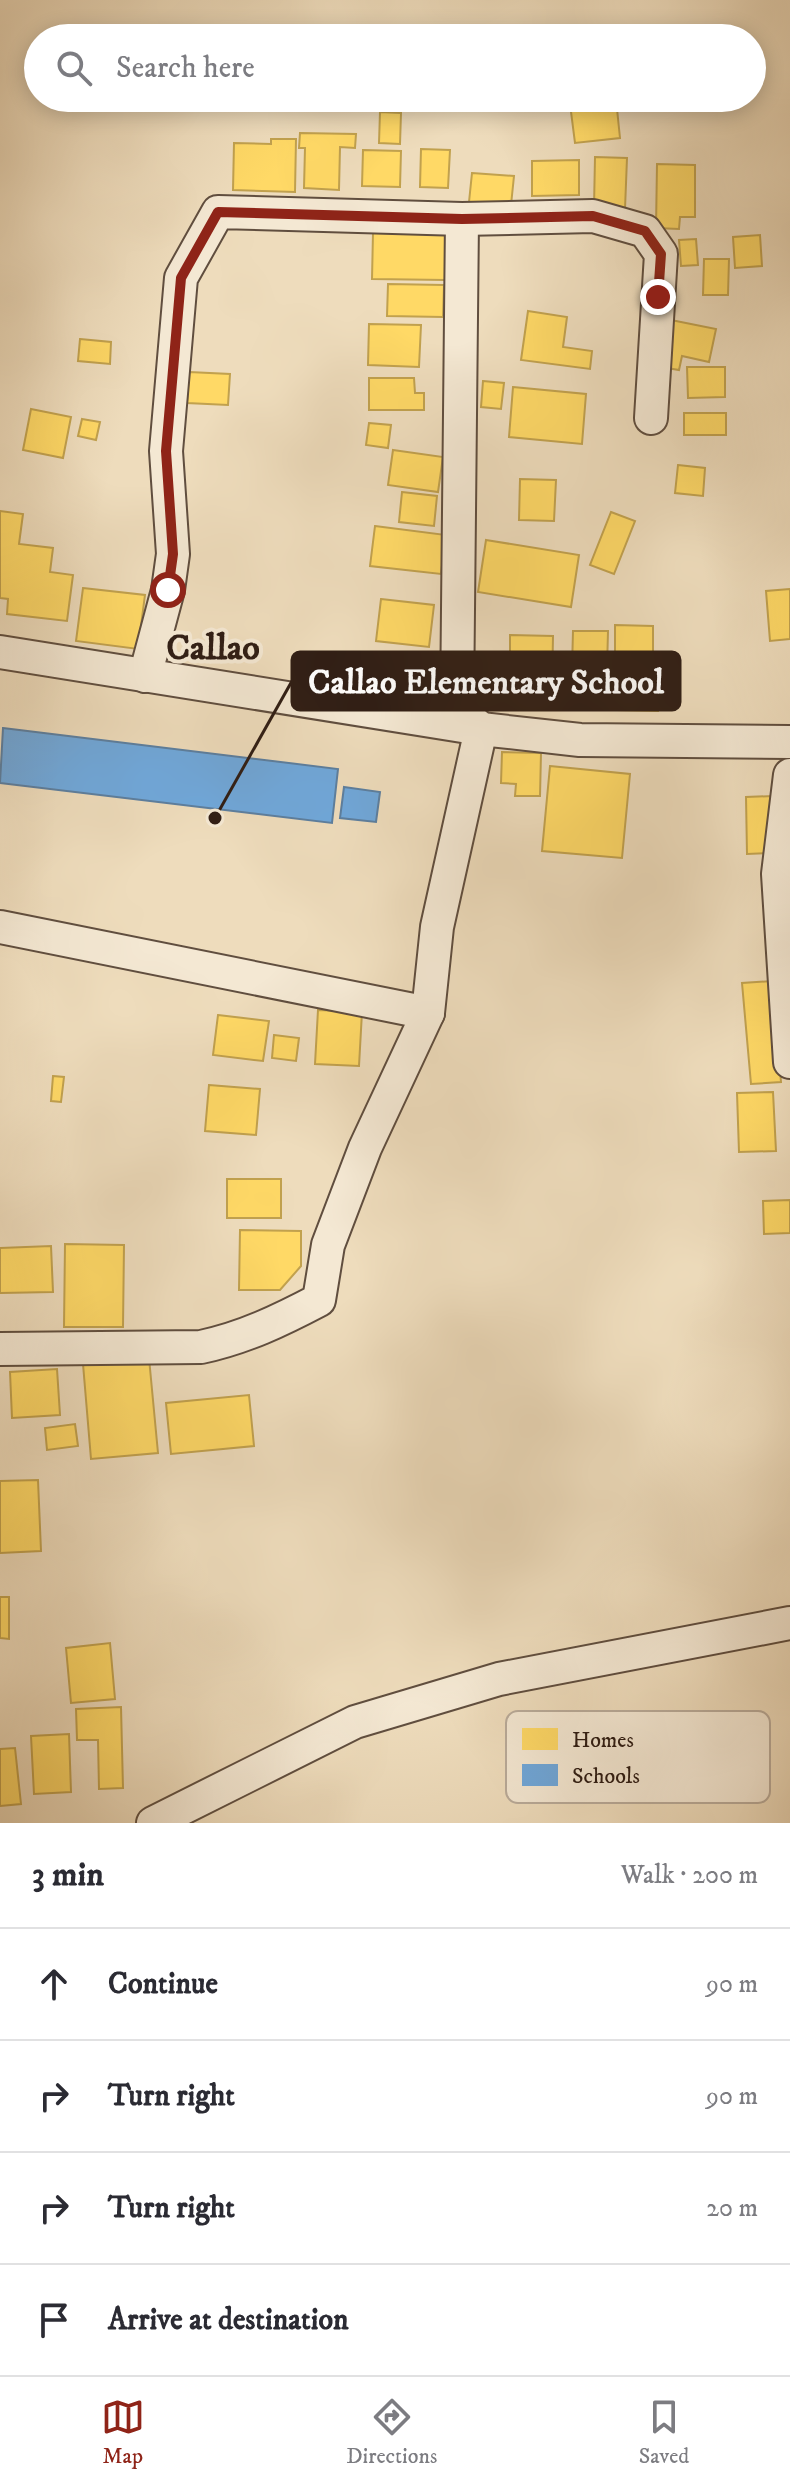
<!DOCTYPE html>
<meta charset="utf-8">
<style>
body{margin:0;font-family:"IM FELL DW Pica",serif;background:#f7f7f7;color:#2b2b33}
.stop{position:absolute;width:24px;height:24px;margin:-18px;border:6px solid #8f2418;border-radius:50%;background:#fff}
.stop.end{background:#8f2418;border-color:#fff;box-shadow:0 2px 8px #0008}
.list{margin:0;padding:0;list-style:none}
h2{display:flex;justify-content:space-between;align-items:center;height:104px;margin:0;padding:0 32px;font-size:34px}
h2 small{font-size:26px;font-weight:400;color:#7c7c81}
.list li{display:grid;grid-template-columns:52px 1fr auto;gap:24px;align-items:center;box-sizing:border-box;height:112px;padding:0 32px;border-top:2px solid #e1e1e2}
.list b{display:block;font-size:30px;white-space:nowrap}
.list em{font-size:26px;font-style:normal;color:#7c7c81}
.icon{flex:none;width:44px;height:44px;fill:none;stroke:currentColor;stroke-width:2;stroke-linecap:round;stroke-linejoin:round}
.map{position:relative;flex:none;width:790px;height:1823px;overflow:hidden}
.search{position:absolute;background:#fff;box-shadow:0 4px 20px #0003;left:24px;right:24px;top:24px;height:88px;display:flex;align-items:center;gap:20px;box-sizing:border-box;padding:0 28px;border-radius:44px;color:#7c7c81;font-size:30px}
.sheet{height:552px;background:#fff}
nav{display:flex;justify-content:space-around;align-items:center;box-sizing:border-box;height:112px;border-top:2px solid #e1e1e2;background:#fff;font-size:22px;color:#7c7c81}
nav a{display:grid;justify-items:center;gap:4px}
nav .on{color:#8f2418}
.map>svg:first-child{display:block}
.homes{fill:#ffd966;stroke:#c1a14e;stroke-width:2}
.schools{fill:#6fa8dc;stroke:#5c7fa0;stroke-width:2}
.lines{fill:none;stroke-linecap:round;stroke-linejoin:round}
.minor-casing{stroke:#604e3f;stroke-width:36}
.minor{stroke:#f4e8d3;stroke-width:32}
.route{stroke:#8f2418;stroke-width:10}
.labels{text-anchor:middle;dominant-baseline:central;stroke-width:8;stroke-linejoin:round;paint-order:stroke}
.quarter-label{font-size:36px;font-weight:bold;fill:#301e15;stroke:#f4e8d3}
.key{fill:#f4e8d3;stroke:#b9ab9a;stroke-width:2}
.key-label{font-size:22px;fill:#301e15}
.leader{fill:none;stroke:#301e15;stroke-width:3}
.callout-dot{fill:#301e15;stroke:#f4e8d3;stroke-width:3}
.callout{fill:#301e15;stroke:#301e15;stroke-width:3}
.callout-label{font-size:34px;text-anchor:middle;font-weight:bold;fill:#fff}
</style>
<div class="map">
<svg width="790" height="1823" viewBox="0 0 790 1823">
<rect width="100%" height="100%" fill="#eedcbc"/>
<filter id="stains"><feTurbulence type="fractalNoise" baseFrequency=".0025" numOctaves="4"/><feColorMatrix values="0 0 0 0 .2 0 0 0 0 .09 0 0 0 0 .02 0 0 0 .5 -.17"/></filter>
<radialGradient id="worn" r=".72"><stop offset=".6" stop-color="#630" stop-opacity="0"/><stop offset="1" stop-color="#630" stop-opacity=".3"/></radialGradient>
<!-- homes -->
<g class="homes">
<polygon points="616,99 620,138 575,143 570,104"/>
<polygon points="380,112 401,113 400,144 379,143"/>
<polygon points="300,133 356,134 355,148 340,147 339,190 304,188 305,148 299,148"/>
<polygon points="271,139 296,139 295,192 233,190 234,143 271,144"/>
<polygon points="421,149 450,150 448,188 420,187"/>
<polygon points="363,150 401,151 400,187 362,186"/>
<polygon points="595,157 627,158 625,209 594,208"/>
<polygon points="579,160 579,195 532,196 532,161"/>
<polygon points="657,164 695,165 695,217 680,217 679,229 656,228"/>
<polygon points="472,173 514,176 511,205 469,202"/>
<polygon points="373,233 447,233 446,280 372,279"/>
<polygon points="760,235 762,266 735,268 733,237"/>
<polygon points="696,239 698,265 681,266 679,240"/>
<polygon points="704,259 729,259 728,295 703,295"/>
<polygon points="388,284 444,285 443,317 387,316"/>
<polygon points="528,311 567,317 563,347 592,351 590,369 521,360"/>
<polygon points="671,320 716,329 709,362 682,356 679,370 661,367"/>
<polygon points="369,324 421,325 419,367 368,365"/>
<polygon points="80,339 111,342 110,364 78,361"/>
<polygon points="687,367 725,367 725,397 688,398"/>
<polygon points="189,372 230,374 228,405 187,403"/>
<polygon points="369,378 414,378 415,393 424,393 424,410 369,410"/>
<polygon points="483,381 504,383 501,409 481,407"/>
<polygon points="513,387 586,394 582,444 509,437"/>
<polygon points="31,409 71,417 63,458 23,450"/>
<rect x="684" y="413" width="42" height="22"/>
<polygon points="82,419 100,422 96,440 78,436"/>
<polygon points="369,423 391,425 388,448 366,445"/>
<polygon points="393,450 443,457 438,492 388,485"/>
<polygon points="678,465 705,468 703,496 675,493"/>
<polygon points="520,479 556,480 554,521 519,520"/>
<polygon points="402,492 437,496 434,526 399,522"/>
<polygon points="0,511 23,514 19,544 53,548 50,572 73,575 67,621 7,614 8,599 0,598"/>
<polygon points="611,512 635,521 614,574 590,565"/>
<polygon points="375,526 446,535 441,574 370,566"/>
<polygon points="486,540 579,555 571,607 478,592"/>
<polygon points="83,588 145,595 138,649 76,641"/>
<polygon points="790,589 790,639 770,641 766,591"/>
<polygon points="381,599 434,605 429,647 376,641"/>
<polygon points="615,625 653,626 653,660 615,659"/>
<polygon points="573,631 608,631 607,669 572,669"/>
<polygon points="510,635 553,636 552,691 516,691 516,670 534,670 534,663 510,663"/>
<polygon points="634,670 659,670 658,711 618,710 619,690 633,690"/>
<polygon points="502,752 541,753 540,796 515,796 516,784 501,783"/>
<polygon points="550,766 630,774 622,858 542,851"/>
<polygon points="773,796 774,853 747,854 746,797"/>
<polygon points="772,981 781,1082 751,1084 742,983"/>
<polygon points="318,1010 362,1012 359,1066 315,1064"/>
<polygon points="218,1015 269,1021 263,1061 213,1055"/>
<polygon points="274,1035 299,1038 296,1061 272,1058"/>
<polygon points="53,1076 64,1077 61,1102 51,1101"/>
<polygon points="209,1085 260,1089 256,1135 205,1131"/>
<polygon points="773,1092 776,1151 739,1152 737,1093"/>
<rect x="227" y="1179" width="54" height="39"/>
<polygon points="790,1200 790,1233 764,1234 763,1201"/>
<polygon points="240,1230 301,1231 301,1266 280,1290 239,1290"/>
<polygon points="65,1244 124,1245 123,1327 64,1327"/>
<polygon points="51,1246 53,1292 0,1293 0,1248"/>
<polygon points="149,1358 158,1453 91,1459 83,1364"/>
<polygon points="57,1369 60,1415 12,1418 10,1372"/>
<polygon points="249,1395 254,1446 171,1454 166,1403"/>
<polygon points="75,1424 78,1446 47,1450 45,1428"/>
<polygon points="38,1480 41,1551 0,1553 0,1481"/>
<polygon points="0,1597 9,1597 9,1639 0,1638"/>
<polygon points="110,1643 115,1699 71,1703 66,1648"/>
<polygon points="121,1707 123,1788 99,1789 98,1740 77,1740 76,1709"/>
<polygon points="69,1734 71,1792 34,1794 31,1736"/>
<polygon points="15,1748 21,1804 0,1806 0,1749"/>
</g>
<!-- schools -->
<g class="schools">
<polygon points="3,728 338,769 332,823 0,783"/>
<polygon points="344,787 380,792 376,822 340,818"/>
</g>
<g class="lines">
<defs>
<g id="minor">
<polyline points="0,652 481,729 580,740 790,742"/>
<polyline points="145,676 168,590 173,554 166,451 181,278 218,212 462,219 593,216 645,231 661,254 651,418"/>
<polyline points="790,775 778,874 790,1062"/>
<polyline points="0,927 428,1013"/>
<path d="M0 1349 201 1347C244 1338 281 1320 319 1300L328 1245 365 1148 428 1013 437 927 481 729 457 707 462 219"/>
<polyline points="153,1823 355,1722 499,1679 790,1623"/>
</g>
</defs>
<!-- minor casing -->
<use href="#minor" class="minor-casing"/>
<!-- minor -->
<use href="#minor" class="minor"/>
</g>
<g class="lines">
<!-- route -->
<polyline class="route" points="168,590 173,554 166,451 181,278 218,212 462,219 593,216 645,231 661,254 658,297"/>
</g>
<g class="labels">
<!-- quarter labels -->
<g class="quarter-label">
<text x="213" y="648">Callao</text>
</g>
</g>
<!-- legend -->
<rect x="506" y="1711" width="264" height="92" rx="12" class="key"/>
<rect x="522" y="1728" width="36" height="22" fill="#ffd966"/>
<rect x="522" y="1764" width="36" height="22" fill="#6fa8dc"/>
<g class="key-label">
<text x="572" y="1747">Homes</text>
<text x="572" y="1783">Schools</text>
</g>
<!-- callouts -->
<path class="leader" d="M215 818L292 681"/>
<circle class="callout-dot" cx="215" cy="818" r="8"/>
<rect class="callout" x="292" y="652" width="388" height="58" rx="8"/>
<g class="callout-label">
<text x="486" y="693">Callao Elementary School</text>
</g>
<rect width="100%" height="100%" filter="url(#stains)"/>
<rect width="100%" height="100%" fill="url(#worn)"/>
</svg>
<div class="stop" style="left:168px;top:590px"></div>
<div class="stop end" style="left:658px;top:297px"></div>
<div class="search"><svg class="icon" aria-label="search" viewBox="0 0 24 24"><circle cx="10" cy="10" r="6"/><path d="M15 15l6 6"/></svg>Search here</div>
</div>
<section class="sheet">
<h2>3 min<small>Walk · 200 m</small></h2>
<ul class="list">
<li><svg class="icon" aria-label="ahead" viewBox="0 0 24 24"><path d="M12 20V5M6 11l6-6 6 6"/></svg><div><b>Continue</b></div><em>90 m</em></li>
<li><svg class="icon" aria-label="right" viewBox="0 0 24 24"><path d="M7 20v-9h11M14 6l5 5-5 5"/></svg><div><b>Turn right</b></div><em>90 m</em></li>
<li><svg class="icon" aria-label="right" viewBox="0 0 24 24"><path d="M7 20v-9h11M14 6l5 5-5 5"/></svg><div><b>Turn right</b></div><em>20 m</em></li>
<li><svg class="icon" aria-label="arrive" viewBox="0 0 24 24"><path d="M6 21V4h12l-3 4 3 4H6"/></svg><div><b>Arrive at destination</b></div></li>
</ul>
</section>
<nav>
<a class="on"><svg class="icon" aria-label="map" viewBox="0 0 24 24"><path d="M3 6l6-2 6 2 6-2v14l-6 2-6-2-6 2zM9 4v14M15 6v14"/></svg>Map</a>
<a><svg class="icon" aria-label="directions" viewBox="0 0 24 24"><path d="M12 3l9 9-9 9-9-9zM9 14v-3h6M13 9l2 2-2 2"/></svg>Directions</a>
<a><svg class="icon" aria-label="saved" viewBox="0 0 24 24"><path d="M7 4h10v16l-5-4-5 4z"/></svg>Saved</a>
</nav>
